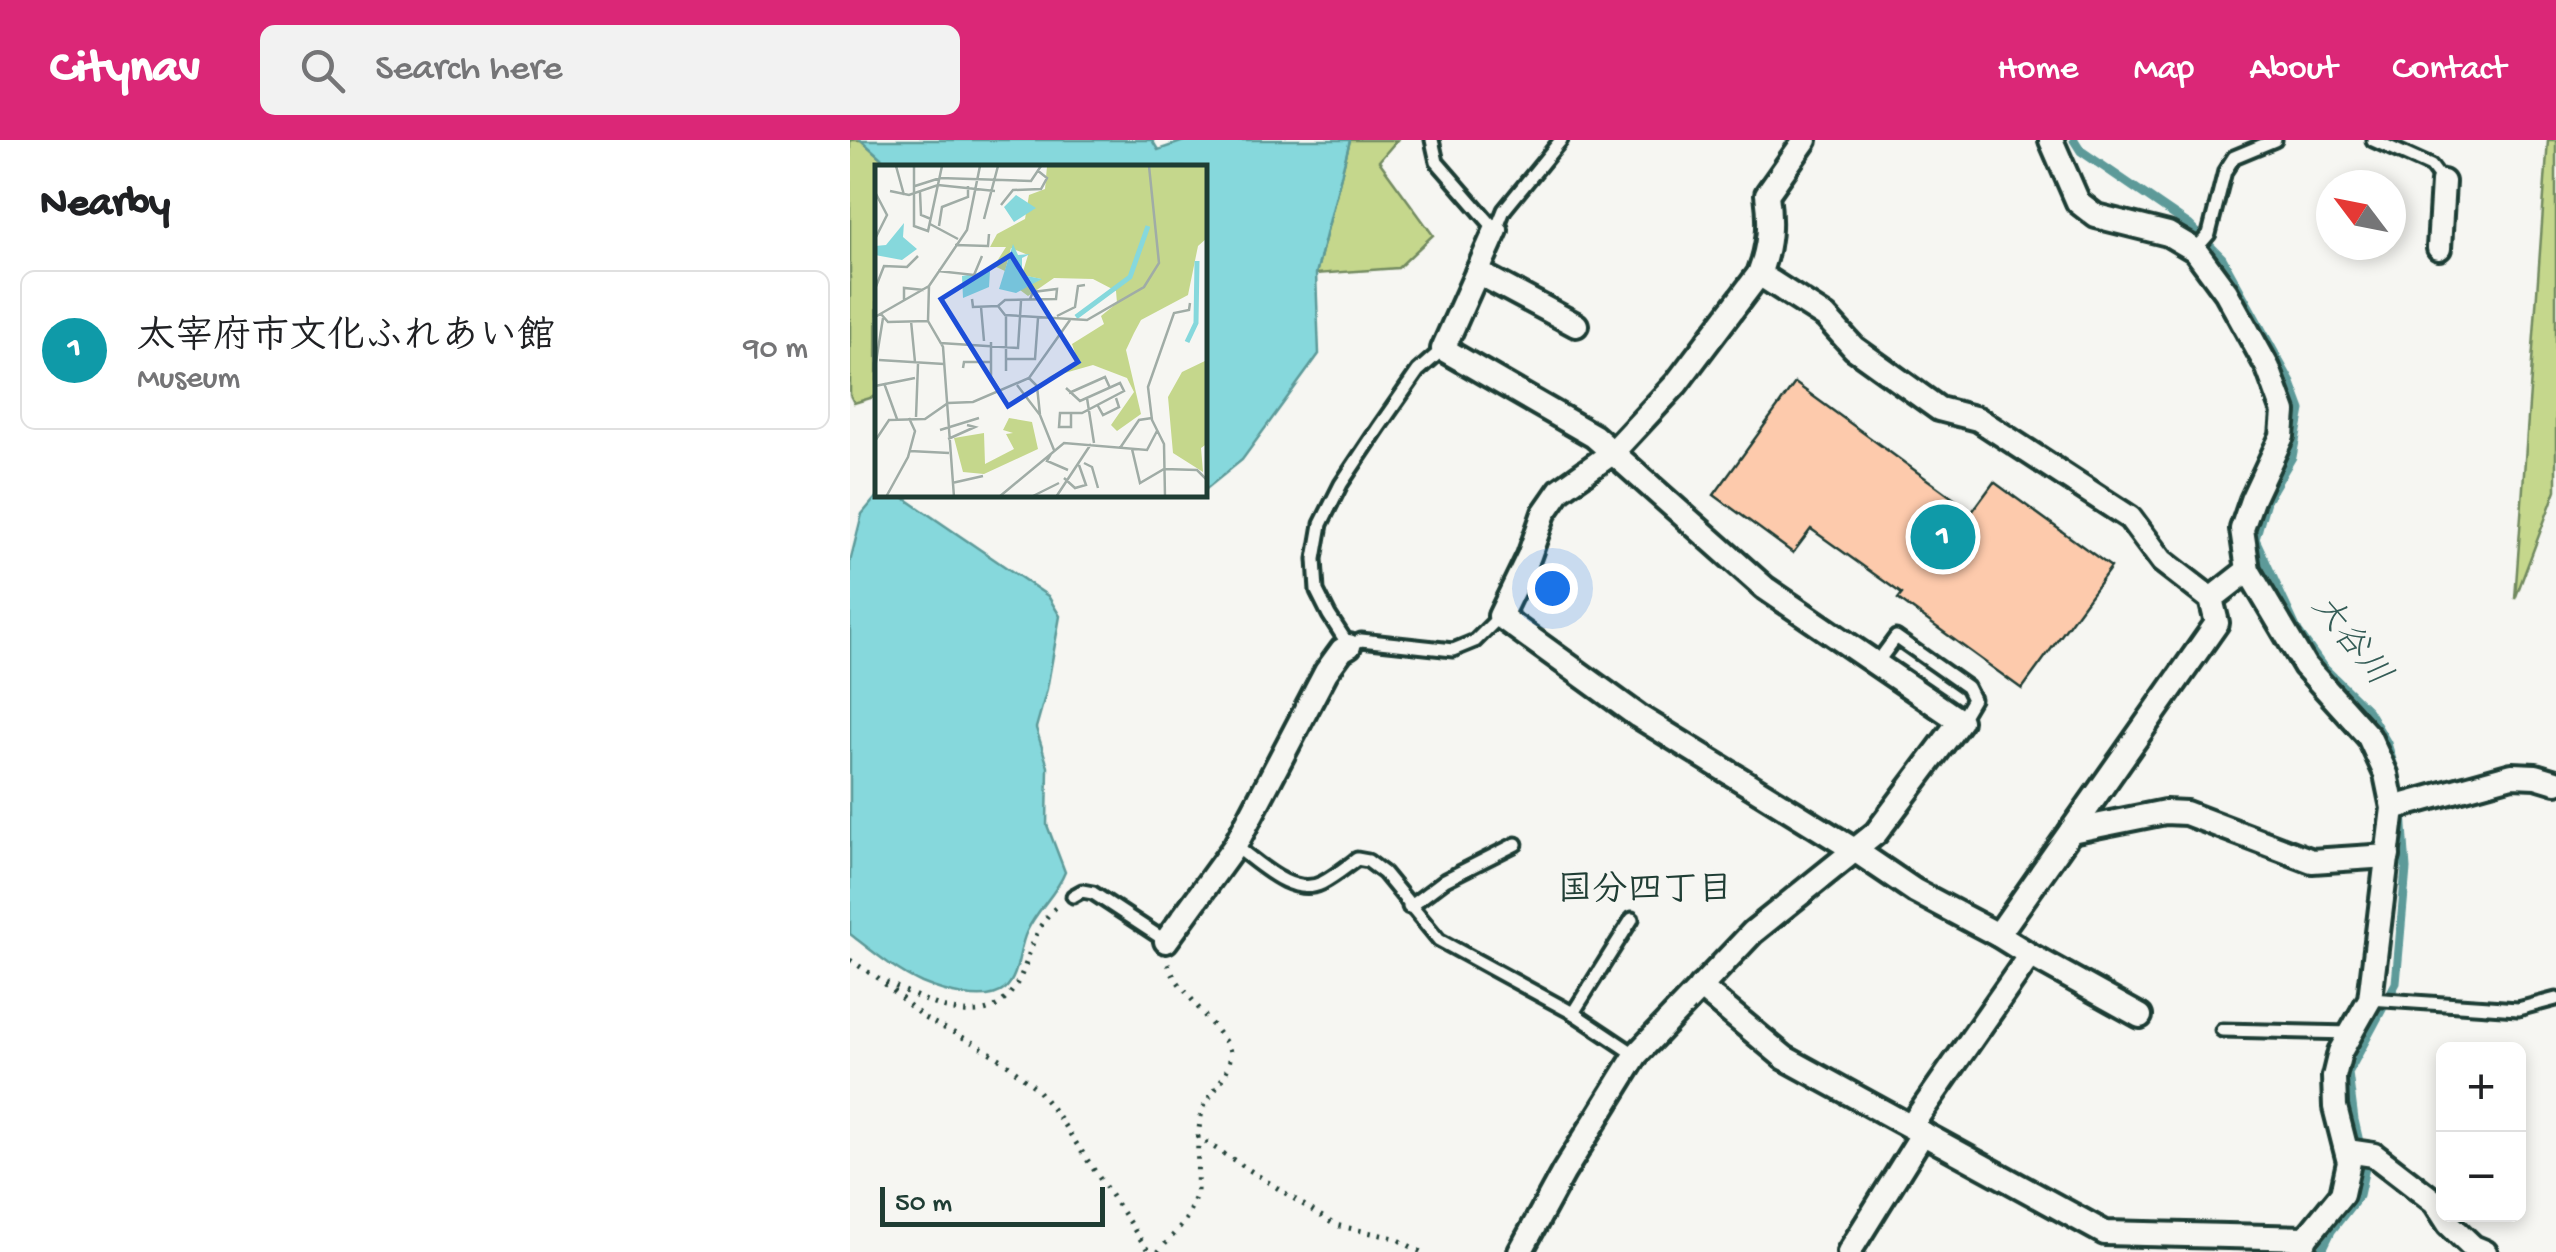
<!DOCTYPE html>
<meta charset="utf-8">
<style>
body{margin:0;font-family:"Gochi Hand","Klee One",sans-serif;background:#f2f2f2;color:#202124}
.controls{position:absolute;right:30px;bottom:30px;display:grid;overflow:hidden;border-radius:15px;box-shadow:0 5px 15px #0003}
.controls button{width:90px;height:90px;display:grid;place-items:center;padding:0;border:0;border-bottom:2px solid #e0e0e0;background:#fff;color:#202124;font:50px sans-serif}
.compass{position:absolute;left:1466px;top:30px;width:90px;height:90px;border-radius:50%;background:#fff;box-shadow:0 5px 15px #0003;rotate:302deg}
.scale{position:absolute;left:30px;bottom:25px;width:225px;box-sizing:border-box;padding-left:10px;border:5px solid #1f3d34;border-top:0;font-size:28px;line-height:35px;white-space:nowrap;color:#1f3d34;-webkit-text-stroke:8px #f6f6f2;paint-order:stroke}
.you{position:absolute;left:702px;top:448px;width:35px;height:35px;margin:-25px;border:8px solid #fff;border-radius:50%;background:#1a73e8;box-shadow:0 0 0 15px #1a73e833}
.badge{display:grid;place-items:center;width:65px;height:65px;border-radius:50%;background:#db2777;color:#fff;font-size:32px;font-weight:700}
.pin{position:absolute;translate:-50% -50%;border:5px solid #fff;box-shadow:0 2px 10px #0006}
.list{margin:0;padding:0;list-style:none}
h2{display:flex;justify-content:space-between;align-items:center;height:130px;margin:0;padding:0 40px;font-size:42px}
h2 small{font-size:32px;font-weight:400;color:#757577}
.list li{display:grid;grid-template-columns:65px 1fr auto;gap:30px;align-items:center;box-sizing:border-box;height:160px;margin:0 20px 20px;padding:0 20px;border:2px solid #e0e0e0;border-radius:15px}
.list b{display:block;font-size:38px;white-space:nowrap}
.list p{margin:0;font-size:32px;white-space:nowrap;color:#757577}
.list em{font-size:32px;font-style:normal;color:#757577}
.icon{flex:none;width:55px;height:55px;fill:none;stroke:currentColor;stroke-width:2;stroke-linecap:round;stroke-linejoin:round}
.map{position:relative;flex:none;width:1706px;height:1112px;overflow:hidden}
header{display:flex;align-items:center;gap:60px;box-sizing:border-box;height:140px;padding:0 50px;background:#db2777;color:#fff}
header strong{font-size:48px}
nav{display:flex;gap:55px;margin-inline-start:auto;font-size:35px}
.search{width:700px;height:90px;background:#f2f2f2;display:flex;align-items:center;gap:25px;box-sizing:border-box;padding:0 35px;border-radius:15px;color:#757577;font-size:38px}
main{display:flex}
aside{flex:1;background:#fff}
.map>svg:first-child{display:block}
.green{fill:#c5d78c;stroke:#728a60;stroke-width:2.5}
.water{fill:#86d8dc;stroke:#5d9a99;stroke-width:2.5}
.lines{fill:none;stroke-linecap:round;stroke-linejoin:round}
.stream{stroke:#5d9a99;stroke-width:9}
.building{fill:#fdcaac;stroke:#1f3d34;stroke-width:2.5}
.service-casing{stroke:#1f3d34;stroke-width:19}
.minor-casing{stroke:#1f3d34;stroke-width:30}
.path{stroke:#1f3d34;stroke-width:5;stroke-dasharray:2.5 8;stroke-linecap:butt}
.service{stroke:#f6f6f2;stroke-width:11}
.minor{stroke:#f6f6f2;stroke-width:22}
.labels{text-anchor:middle;dominant-baseline:central;stroke-width:9;stroke-linejoin:round;paint-order:stroke}
.water-label{font-size:35px;font-style:italic;fill:#345c56;stroke:#f6f6f2}
.neighbourhood-label{font-size:35px;font-weight:bold;fill:#1f3d34;stroke:#f6f6f2}
.inset-river{fill:none;stroke:#86d8dc;stroke-width:5}
.inset-road{fill:none;stroke:#a0aca6;stroke-width:2.5}
.view{fill:#1d4ed8;fill-opacity:0.15;stroke:#1d4ed8;stroke-width:5}
.inset-edge{fill:none;stroke:#1f3d34;stroke-width:5}
</style>
<header>
<strong>Citynav</strong>
<div class="search"><svg class="icon" aria-label="search" viewBox="0 0 24 24"><circle cx="10" cy="10" r="6"/><path d="M15 15l6 6"/></svg>Search here</div>
<nav><a>Home</a><a>Map</a><a>About</a><a>Contact</a></nav>
</header>
<main>
<aside>
<h2>Nearby<small></small></h2>
<ul class="list">
<li><span class="badge" style="background:#0f9aa8">1</span><div><b>太宰府市文化ふれあい館</b><p>Museum</p></div><em>90 m</em></li>
</ul>
</aside>
<div class="map">
<svg width="1706" height="1112" viewBox="0 0 1706 1112">
<rect width="100%" height="100%" fill="#f6f6f2"/>
<filter id="ink" filterUnits="userSpaceOnUse"><feTurbulence type="fractalNoise" baseFrequency=".01" numOctaves="2"/><feDisplacementMap in="SourceGraphic" scale="20" xChannelSelector="R" yChannelSelector="G"/><feConvolveMatrix kernelMatrix="1 2 1 2 8 2 1 2 1" color-interpolation-filters="sRGB"/></filter>
<g filter="url(#ink)">
<!-- green -->
<g class="green">
<polygon points="0,0 11,0 41,27 28,28 27,256 4,263 0,255"/>
<polygon points="500,0 547,0 529,21 583,95 548,128 466,134"/>
<polygon points="1698,0 1706,0 1706,350 1665,459"/>
</g>
<!-- water -->
<g class="water">
<polygon points="11,0 302,0 308,10 337,0 500,0 466,134 469,214 392,320 355,350 355,28 41,27"/>
<path d="M28 355H50L198 456 210 476 197 549 186 588 198 627 197 685 215 732C206 755 187 769 177 791 168 809 170 835 155 849 136 865 91 851 72 843 46 831 22 811 0 794V422L12 374Z"/>
</g>
<g class="lines">
<!-- stream -->
<g class="stream">
<polyline points="1224,0 1231,11 1339,85 1372,118 1441,243 1451,270 1442,317 1416,361 1405,399 1448,492 1473,527 1518,571 1537,603 1544,627"/>
<polyline points="1471,1112 1481,1091 1509,1055 1515,1028 1504,980 1498,933 1546,843 1556,729 1552,672"/>
</g>
</g>
<!-- building -->
<polygon class="building" points="945,243 1122,372 1144,342 1261,427 1172,549 1048,459 1052,454 961,389 943,413 864,355"/>
<g class="lines">
<defs>
<g id="service">
<polyline points="582,0 587,22 646,90 654,70 711,0"/>
<polyline points="1523,0 1581,26 1593,42"/>
<polyline points="1345,110 1359,94 1375,31 1384,17 1425,0"/>
<polyline points="593,209 568,231 529,287 491,344 471,384 465,419 467,451 479,475 499,506 511,500 603,510 625,501 650,476"/>
<polyline points="1026,524 1046,497 1117,547 1123,559 1110,581"/>
<path d="M385 706C408 722 442 758 472 743 484 737 496 727 507 719L518 721 534 733 589 800 723 873 786 915"/>
<polyline points="223,756 232,751 243,753 316,801"/>
<polyline points="559,767 595,740 666,704"/>
<polyline points="1520,859 1668,869 1706,859"/>
<polyline points="723,873 782,779"/>
<polyline points="1372,890 1501,893"/>
</g>
<g id="minor">
<path d="M955 0 917 54C921 83 920 106 909 134L826 244 762 313 710 350 694 373 679 416 650 476 788 576 1006 711 1065 751 1148 795 1180 815 1290 876"/>
<polyline points="1201,0 1228,62 1246,76 1318,94 1345,110 1376,152 1418,228 1434,272 1432,296 1402,360 1392,389 1398,430 1455,526 1519,597 1536,634 1543,668 1520,859 1490,912 1484,937 1485,967 1499,1022 1492,1054 1456,1098 1451,1112"/>
<polyline points="646,90 593,209 744,296 915,448 1110,581 1026,693 903,792 786,915 713,1033 670,1112"/>
<polyline points="1589,108 1593,42"/>
<polyline points="627,132 726,185"/>
<polyline points="909,134 976,177 1004,208 1089,269 1128,279 1280,378 1312,421 1361,459 1367,483 1148,795"/>
<polyline points="1361,459 1398,430"/>
<polyline points="1543,668 1662,635 1686,636 1706,642"/>
<polyline points="1221,691 1315,672 1336,673 1462,721 1538,716"/>
<polyline points="316,801 385,706 476,532 492,510 499,506"/>
<polyline points="850,847 935,918 1255,1093 1456,1098"/>
<polyline points="1061,986 1180,815"/>
<polyline points="1497,1011 1524,1015 1585,1062 1599,1084 1623,1107 1635,1112"/>
<polyline points="999,1112 1073,993"/>
</g>
</defs>
<!-- service casing -->
<use href="#service" class="service-casing"/>
<!-- minor casing -->
<use href="#minor" class="minor-casing"/>
<!-- path -->
<g class="path">
<polyline points="0,820 26,837"/>
<path d="M318 824 324 837 378 905C388 930 360 949 352 972 350 980 349 989 348 997L485 1085 545 1098 571 1112"/>
<polyline points="27,837 74,878 124,903 152,920 185,947 210,979 299,1112"/>
<path d="M36 842C93 869 150 903 177 820 183 801 191 778 208 766"/>
<polyline points="308,1112 334,1083 347,1054 348,997"/>
</g>
<!-- service -->
<use href="#service" class="service"/>
<!-- minor -->
<use href="#minor" class="minor"/>
</g>
</g>
<g class="labels">
<!-- water labels -->
<g class="water-label">
<text transform="translate(1499 502) rotate(52)">大谷川</text>
</g>
<!-- neighbourhood labels -->
<g class="neighbourhood-label">
<text x="795" y="752">国分四丁目</text>
</g>
</g>
<!-- overview -->
<g transform="translate(25 25)">
<rect width="332" height="332" fill="#f6f6f2"/>
<path d="M172 1H332V73L323 81 313 130 266 155 259 168 251 185 266 249 242 266 236 260 259 227 252 213 218 200 172 213 203 197 197 179 229 159 226 151 242 138 241 126 218 114 179 113 153 131 145 125 166 114 147 110 153 90 136 83 130 106 119 101 131 82H115L122 69 150 54 154 30 170 24ZM332 195 333 278 326 283 328 307 298 288 293 232 307 207ZM134 253 157 257 163 284 109 309 88 307 79 273 109 268 110 299 139 284 131 269 138 268 128 265Z" fill="#c5d78c"/>
<path d="M141 30 161 43 139 57 129 42ZM29 58 28 72 42 84 27 95 0 90V81L11 80ZM138 79 143 90 155 89 147 93V110L167 114 141 128 124 124ZM115 106 114 122 88 133 87 111Z" fill="#86d8dc"/>
<path class="inset-river" d="M201 152 255 112 273 61M312 177 321 158 322 96"/>
<path class="inset-road" d="M21 1 29 30M39 1V61L53 66 67 1M40 21 65 13 156 16 166 1M15 26 34 30 63 20 120 26M0 27 12 50 0 74M45 27 46 50 56 54M126 40 138 25 166 24 172 13 162 5M109 54 123 1M55 59 83 74M64 61 67 42 93 32V21M80 80 113 81 114 69M63 106 99 110 107 91M0 124 9 101 32 102 43 91M97 134 98 142 123 141 130 135 181 134 182 124 158 127 155 134M29 136V123L49 125M123 141 130 150 212 155 269 122 284 98 274 1M106 142 109 176M6 149 13 157 53 156M182 151 200 142 203 121 210 120M0 152 54 121M36 156 40 197M116 177V212L124 225M65 178 143 183 146 136M131 194H160L163 153M4 195 69 199M0 203 8 153M88 203 89 197H115M131 206V150M154 213 162 221 165 250M9 218 22 254M142 220 165 250 179 285M0 221 40 213M191 223 205 236 245 218 249 226 207 248H185L184 262H196V248M194 228 230 212 235 223M212 233 219 278M223 241 228 250 244 242 241 233M41 252 43 199M65 265 104 253M73 274 100 262 92 260M0 276 14 255 50 254 73 238 98 237 154 213 195 155M245 283 264 255 277 253M257 284 265 318 289 304 322 305 333 316M35 286 74 288M176 289 172 296 193 305M209 298 217 302 223 323M189 313 200 323 211 320 204 300M77 318 108 311M11 332 33 292 40 266 34 253M79 332 68 182 53 156 54 121 92 65 105 1M124 332 189 278 272 285 282 266M156 332 184 318M181 332 216 279M290 332 289 279 277 255 273 222 299 148 314 145 315 138"/>
<path class="view" d="M136 90 203 197 133 241 66 134Z"/>
<rect width="332" height="332" class="inset-edge"/>
</g>
</svg>
<div class="controls">
<button>+</button>
<button>−</button>
</div>
<svg class="compass" viewBox="-18 -18 36 36"><path d="M0-13l5 13h-10z" fill="#e53935"/><path d="M0 13l5-13h-10z" fill="#757577"/></svg>
<div class="scale">50 m</div>
<div class="you"></div>
<div class="pin badge" style="left:1093px;top:397px;background:#0f9aa8">1</div>
</div>
</main>
